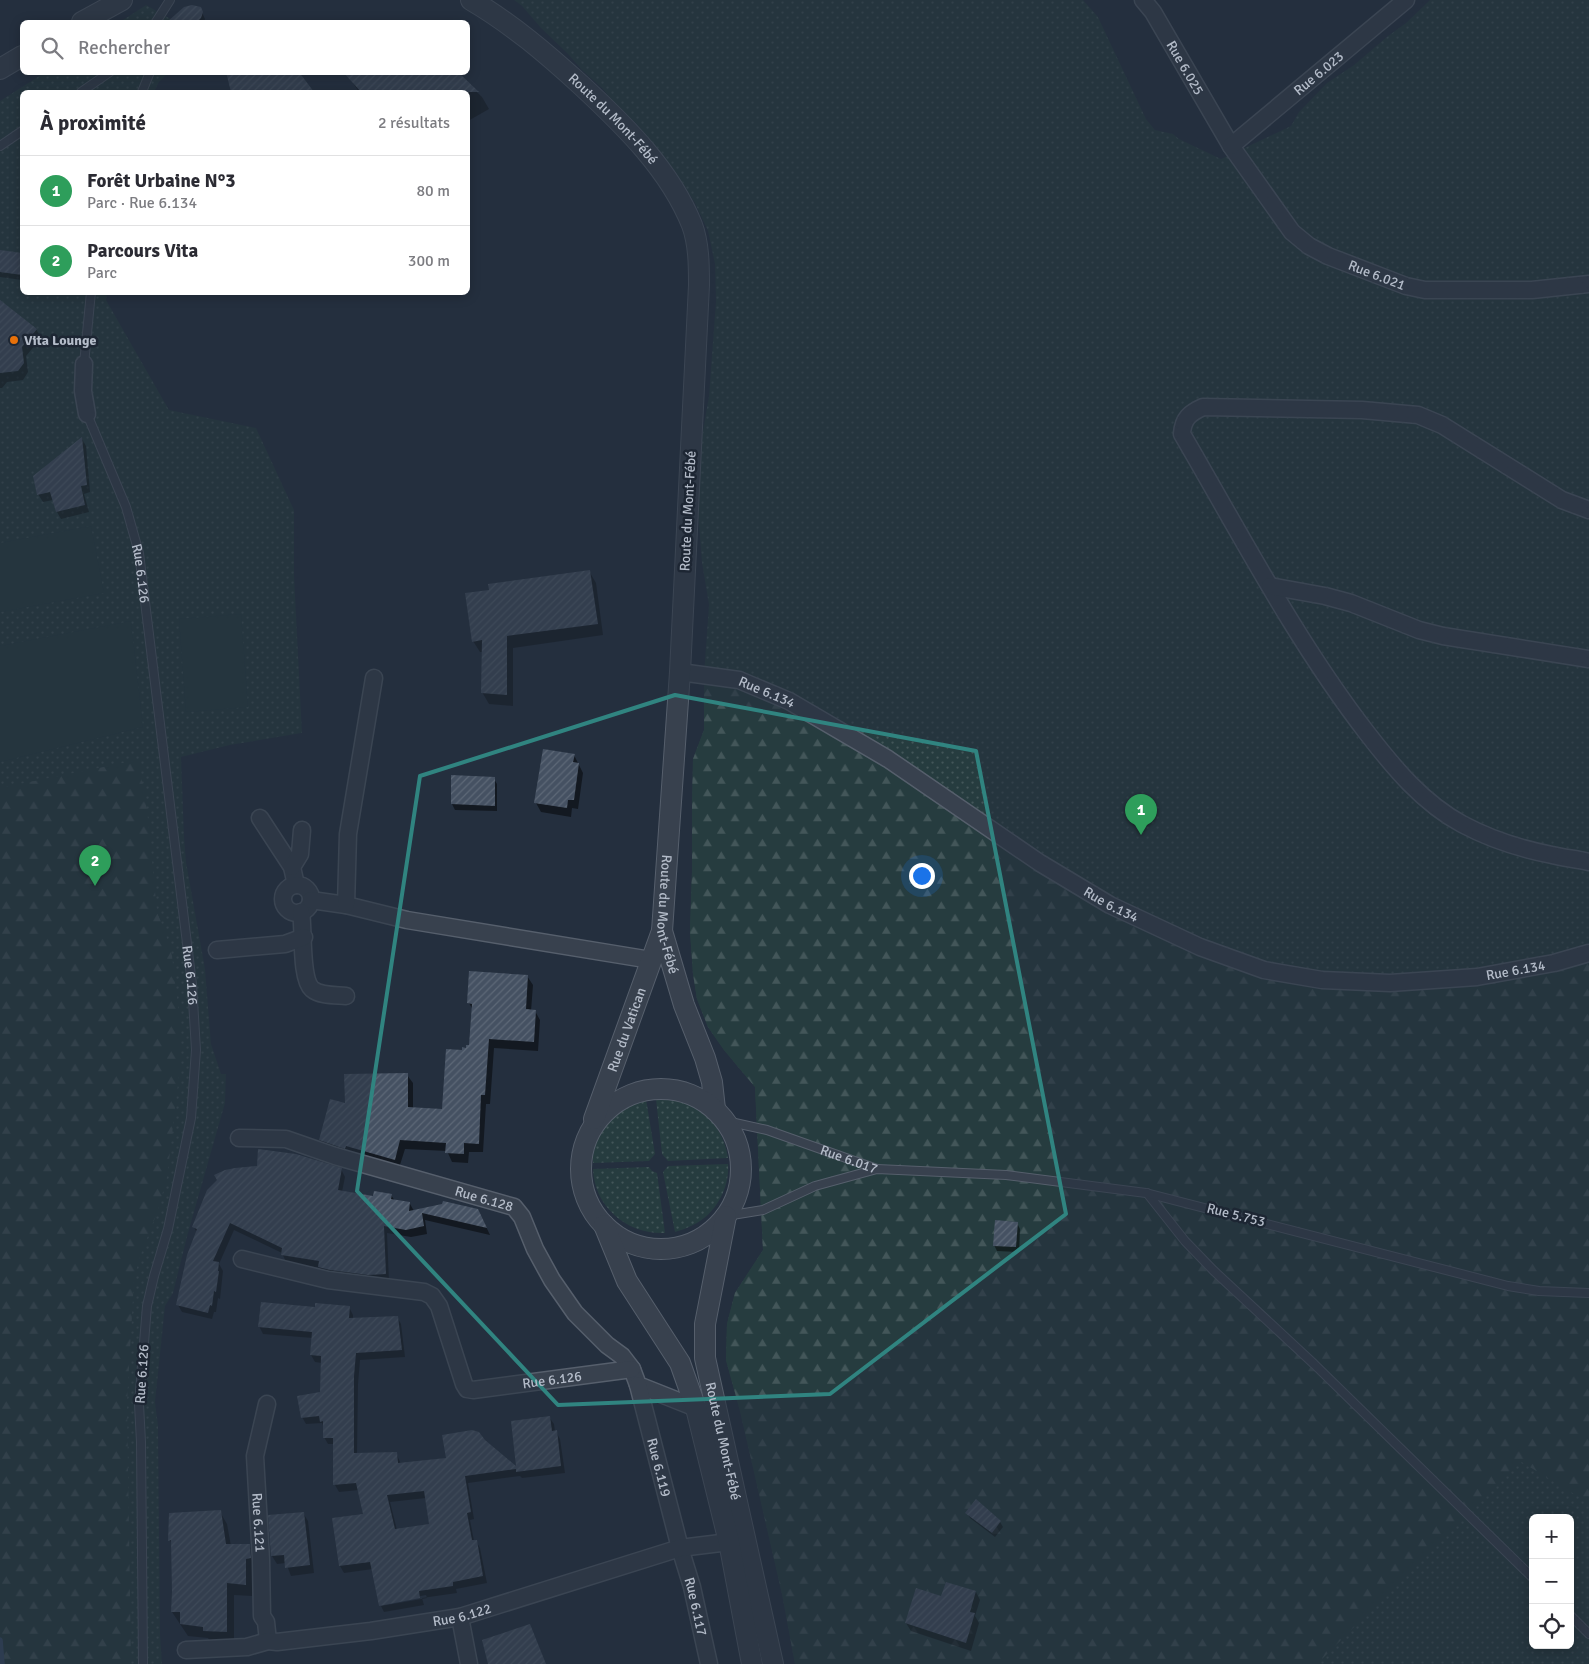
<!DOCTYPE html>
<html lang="fr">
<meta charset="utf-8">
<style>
body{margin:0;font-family:Signika,sans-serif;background:#f2f2f3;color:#2b2b33}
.controls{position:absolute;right:15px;bottom:15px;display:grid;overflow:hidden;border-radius:8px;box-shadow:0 2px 12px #0003}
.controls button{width:45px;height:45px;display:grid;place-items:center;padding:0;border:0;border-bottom:1px solid #e1e1e2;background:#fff;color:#2b2b33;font:25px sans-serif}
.you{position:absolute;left:921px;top:875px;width:18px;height:18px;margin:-12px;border:4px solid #fff;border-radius:50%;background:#1a73e8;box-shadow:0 0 0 8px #1a73e833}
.badge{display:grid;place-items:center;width:32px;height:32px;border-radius:50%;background:#d93025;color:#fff;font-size:16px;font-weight:700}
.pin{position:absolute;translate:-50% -41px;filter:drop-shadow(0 1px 2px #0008)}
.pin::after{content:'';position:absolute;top:26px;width:18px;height:15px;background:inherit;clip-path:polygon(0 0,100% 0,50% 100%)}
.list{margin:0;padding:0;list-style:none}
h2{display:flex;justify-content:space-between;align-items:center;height:65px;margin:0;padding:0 20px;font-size:21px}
h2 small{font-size:16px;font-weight:400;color:#7c7c81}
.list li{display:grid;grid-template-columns:32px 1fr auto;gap:15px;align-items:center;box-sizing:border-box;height:70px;padding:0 20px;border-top:1px solid #e1e1e2}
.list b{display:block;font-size:19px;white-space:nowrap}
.list p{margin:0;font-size:16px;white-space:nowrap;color:#7c7c81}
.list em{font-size:16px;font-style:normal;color:#7c7c81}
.icon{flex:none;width:28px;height:28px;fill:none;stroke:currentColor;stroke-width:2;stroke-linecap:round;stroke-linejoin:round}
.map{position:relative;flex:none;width:1589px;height:1664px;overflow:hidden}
.search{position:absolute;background:#fff;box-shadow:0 2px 12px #0003;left:20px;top:20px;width:450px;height:55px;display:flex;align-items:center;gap:12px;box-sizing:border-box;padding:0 18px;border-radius:8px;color:#7c7c81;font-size:19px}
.panel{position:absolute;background:#fff;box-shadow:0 2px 12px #0003;left:20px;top:90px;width:450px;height:205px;border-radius:8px}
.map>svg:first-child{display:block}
.green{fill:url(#green-dots);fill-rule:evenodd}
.forest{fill:url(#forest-firs)}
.pitch{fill:#263c3f}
.shadow{fill:#0007;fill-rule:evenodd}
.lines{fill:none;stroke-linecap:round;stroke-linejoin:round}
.stream{stroke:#394c67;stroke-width:5.5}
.building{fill:url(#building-hatch);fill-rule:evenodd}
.service-casing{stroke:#565f6c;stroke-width:10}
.minor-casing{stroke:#565f6c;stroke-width:19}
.tertiary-casing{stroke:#565f6c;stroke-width:22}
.service{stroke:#38414e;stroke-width:8}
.minor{stroke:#38414e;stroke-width:16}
.tertiary{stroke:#38414e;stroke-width:20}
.marked{fill:none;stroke:#308480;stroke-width:4;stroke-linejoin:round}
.food-dot{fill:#e8710a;stroke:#1d2633;stroke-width:2}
.labels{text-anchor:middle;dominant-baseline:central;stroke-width:5;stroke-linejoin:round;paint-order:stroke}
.street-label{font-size:14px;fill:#b4bcc9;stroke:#1d2633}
.poi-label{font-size:14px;font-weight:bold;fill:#b4bcc9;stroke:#1d2633;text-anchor:start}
</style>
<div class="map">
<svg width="1589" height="1664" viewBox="0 0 1589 1664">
<defs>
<pattern id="green-dots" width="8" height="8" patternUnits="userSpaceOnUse" patternTransform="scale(1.25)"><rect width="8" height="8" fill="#263c3f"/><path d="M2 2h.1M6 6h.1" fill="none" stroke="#435659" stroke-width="1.8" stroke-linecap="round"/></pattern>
<pattern id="forest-firs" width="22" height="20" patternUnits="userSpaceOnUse" patternTransform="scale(1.25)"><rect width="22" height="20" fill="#263c3f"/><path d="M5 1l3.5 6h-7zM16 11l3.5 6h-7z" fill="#435659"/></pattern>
<pattern id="building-hatch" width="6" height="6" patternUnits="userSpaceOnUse" patternTransform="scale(1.25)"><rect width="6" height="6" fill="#455162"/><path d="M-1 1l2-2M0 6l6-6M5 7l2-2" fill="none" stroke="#5d6877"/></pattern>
</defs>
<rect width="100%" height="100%" fill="#242f3e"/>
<!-- green -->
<g class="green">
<path d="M514 0H1083L1098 17 1146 119 1155 130 1173 134 1179 139 1221 159 1291 126 1299 112 1327 83 1354 65 1388 36 1406 23 1430 0H1589V1664H795L782 1594 740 1411 726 1360 727 1324 735 1293 763 1250 755 1087 724 1050 708 1027 697 999 693 974 690 931 692 872 693 759 704 730V674L709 605 702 563 698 511 701 442 709 396 716 301 715 264 708 231 695 203 674 170 635 122 619 109 602 88 582 70 568 54 541 28 522 6ZM1533 1518H1570V1645H1533Z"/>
<polygon points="146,5 176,22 120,22"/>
<polygon points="44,73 168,73 159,82 154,92 22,92 22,292 107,293 106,300 169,410 256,428 294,510 294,575 302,733 230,745 181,757 184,836 186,862 205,969 211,1044 221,1074 226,1074 225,1103 188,1233 173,1293 165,1306 155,1402 158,1425 160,1634 162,1664 0,1664 0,101"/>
<path d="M667 1098C674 1100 681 1101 687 1103 709 1111 725 1135 728 1158L668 1161 662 1154 656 1099Z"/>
<path d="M646 1099 655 1154 649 1161 593 1163C592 1141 608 1117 627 1107 633 1104 640 1102 646 1099Z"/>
<path d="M728 1164C730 1188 715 1215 693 1225 688 1228 681 1230 675 1232L663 1172 668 1166Z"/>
<path d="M649 1167 652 1171 657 1173 665 1233C628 1235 594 1207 593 1169Z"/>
</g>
<!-- forest -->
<g class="forest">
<polygon points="704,674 789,701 1040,863 1264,970 1390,983 1589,953 1589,1503 1520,1461 1317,1664 795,1664 782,1594 740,1411 726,1360 727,1324 735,1293 763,1250 755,1087 724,1050 708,1027 697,999 693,974 690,931 692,872 692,799 693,759 704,730"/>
<polygon points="138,760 147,809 157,912 165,932 172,956 179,1014 179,1075 167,1177 158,1210 139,1259 134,1280 127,1402 131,1664 0,1664 0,788"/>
</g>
<!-- pitch -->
<g class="pitch">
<polygon points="91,526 104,593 0,612 0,543"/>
<polygon points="241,614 248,707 186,712 179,619"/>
<polygon points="131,621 143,727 0,762 0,646"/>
</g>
<!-- shadow -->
<g class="shadow">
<polygon points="200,8 205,19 204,22 173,22 172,20"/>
<polygon points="227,72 298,72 313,92 232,92"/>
<polygon points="456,72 482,97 489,109 468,121 468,92 359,92 349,77"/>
<polygon points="0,251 22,254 22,280 0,277"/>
<polygon points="0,308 36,329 41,338 26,356 28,372 23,380 7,382 2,388 0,388"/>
<polygon points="82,439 86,446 90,492 84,494 89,512 61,519 57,512 53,500 43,502 38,494"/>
<polygon points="589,571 596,583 603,635 513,648 513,706 489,704 482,692 483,652 480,652 473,641"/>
<polygon points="574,755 583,773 578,809 572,808 571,817 541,812 536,803"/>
<polygon points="452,777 494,779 497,784 497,811 455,810 452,804"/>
<polygon points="527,976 533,985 531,1011 535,1011 540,1020 538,1051 494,1048 490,1104 486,1104 483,1152 469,1152 468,1163 452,1162 447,1151 405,1149 399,1168 325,1149 320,1140 346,1105 407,1075 413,1083 413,1109 444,1110 463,1052 470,1046 473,1010 469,1003"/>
<polygon points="341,1169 345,1177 342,1192 374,1198 391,1195 395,1201 410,1204 414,1211 482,1218 490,1235 425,1220 427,1234 411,1237 387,1233 389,1282 324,1275 320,1268 286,1262 282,1253 234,1230 219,1264 223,1271 220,1299 218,1298 216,1312 214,1312 212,1319 182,1312 178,1305 197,1233 194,1227"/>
<polygon points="1017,1223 1020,1229 1019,1252 997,1251 994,1245"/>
<path d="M349 1307 353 1315V1319L397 1317 401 1324 405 1357 360 1360 358 1384 357 1454 396 1453 401 1464 447 1459 484 1440 517 1469 549 1417 554 1424 555 1432H556L560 1439 565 1473 522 1478 520 1476 468 1483 474 1519 470 1520 474 1541H476L480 1548 487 1583 456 1589 457 1593 422 1598 424 1605 384 1612 381 1606 427 1598 426 1595 380 1604V1606L373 1569 344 1573 340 1566 364 1515 359 1490 339 1492 335 1485 334 1444H328L324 1437V1427L322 1423 306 1424 302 1417 321 1394 322 1363 315 1362 311 1355 313 1338 263 1334 259 1326 316 1309ZM426 1498 431 1525 397 1530 390 1502Z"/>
<polygon points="220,1512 227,1524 231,1546 249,1545 256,1557 257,1570 252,1571 252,1596 234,1595 234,1644 211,1643 208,1638 188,1636 172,1612 172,1545 170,1540"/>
<polygon points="303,1513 308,1521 314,1573 291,1576 286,1563 277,1564 272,1556"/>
<polygon points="967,1513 1000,1522 1003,1527 995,1537 970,1518"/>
<polygon points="976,1592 980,1600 975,1616 979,1623 971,1651 911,1631 906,1623 942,1598"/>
</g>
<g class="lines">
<!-- stream -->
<polyline class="stream" points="0,1640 2,1664"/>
</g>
<!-- building -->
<g class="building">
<polygon points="192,5 201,7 203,12 201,18 197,22 167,22 184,7"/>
<polygon points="226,72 299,72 314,92 231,92"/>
<polygon points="343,72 458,72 479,92 361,92"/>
<polygon points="0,250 22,253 22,275 0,272"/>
<polygon points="0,300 37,329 22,347 24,363 18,371 0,373"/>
<polygon points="82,437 87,485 81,486 85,505 56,512 50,492 37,495 33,476"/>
<polygon points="590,570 598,624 507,636 507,695 481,693 482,640 472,642 465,593 489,590 488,584"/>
<polygon points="543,749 575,754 573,762 579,763 574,800 568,800 567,808 534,803"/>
<polygon points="451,775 495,777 495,806 451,804"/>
<polygon points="469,971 528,975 526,1009 536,1010 534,1042 489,1039 485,1095 481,1095 479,1144 464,1143 464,1154 445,1153 446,1143 400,1140 395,1160 346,1146 345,1149 319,1140 330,1099 345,1103 344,1074 408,1073 408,1107 442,1109 446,1049 462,1050 462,1047 466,1048 466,1045 469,1045 472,1004 467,1003"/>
<polygon points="258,1149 296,1154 342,1168 338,1190 373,1196 374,1191 392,1194 391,1199 410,1202 409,1211 442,1204 443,1201 478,1209 487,1228 422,1213 424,1226 406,1230 384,1226 386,1274 368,1275 330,1270 318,1267 319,1261 281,1255 282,1248 230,1223 213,1261 219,1262 218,1271 219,1271 216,1292 214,1291 212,1306 210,1305 208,1313 176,1305 187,1255 197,1229 192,1227 207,1190 217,1180 214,1175 225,1170 235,1168 257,1166"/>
<polygon points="995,1220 1018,1222 1016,1247 993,1246"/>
<path d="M261 1302 315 1307V1303L350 1306 349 1318 398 1316 402 1350 356 1353 354 1376V1453L397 1452 398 1463 446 1458 442 1435 472 1430 479 1432 485 1440 516 1466 511 1421 550 1416 552 1431 557 1430 561 1466 516 1472V1469L465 1476 471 1512 467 1513 472 1540H477L483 1576 453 1582V1586L419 1591 420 1598 379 1606 370 1562 339 1566 332 1518 363 1514 356 1483 333 1485V1438H323V1421L320 1422 319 1416 301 1418 297 1396 320 1392 321 1356 310 1355 312 1332 258 1327ZM424 1491 429 1524 395 1529 387 1495Z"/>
<polygon points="976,1499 1001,1521 992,1533 965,1513"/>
<polygon points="221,1510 226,1544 250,1544 251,1558 246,1559 246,1585 227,1583 227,1632 203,1631 203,1627 180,1624 180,1612 171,1612 172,1592 171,1540 168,1541 169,1513"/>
<polygon points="304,1512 310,1565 285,1568 284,1555 271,1556 268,1515"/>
<polygon points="946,1582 976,1591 970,1612 975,1613 966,1643 905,1623 916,1588 941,1596"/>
<polygon points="530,1624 546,1664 488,1664 482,1640"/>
</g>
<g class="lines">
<defs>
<g id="service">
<polyline points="156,22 170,0"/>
<polyline points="81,92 110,72"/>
<polyline points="142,92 150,72"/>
<polyline points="0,146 22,131"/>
<polyline points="84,364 91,292"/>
<path id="s1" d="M87 414 126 507 139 553 192 984 196 1050 191 1118 168 1229 154 1276 147 1306 139 1404 141 1442 143 1664"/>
<path id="s2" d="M726 1121 767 1130 877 1169"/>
<polyline points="1147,1193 1185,1241 1213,1270 1314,1364 1533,1578"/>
<polyline points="726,1216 763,1210 815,1186 877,1169 1006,1175 1146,1193 1508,1286 1539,1291 1589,1293"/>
<polyline points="1570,1615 1589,1634"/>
</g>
<g id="minor">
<path id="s3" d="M1143 0 1153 12 1231 146 1292 232 1309 246 1328 256 1406 286 1425 290H1532L1589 284"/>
<path id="s4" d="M1231 146 1406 0"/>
<polyline points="84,364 83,391 87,414"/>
<path d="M1589 510 1562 500 1442 425 1418 415 1362 410 1203 407C1190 413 1183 418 1182 434 1241 535 1296 641 1367 733 1394 768 1423 803 1462 824 1490 839 1521 849 1552 855 1564 858 1577 859 1589 862"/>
<polyline points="1270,586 1325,596 1351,603 1419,630 1443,636 1589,659"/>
<path id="s5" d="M680 672 739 680 789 701 888 759 1040 863 1110 905 1200 947 1264 970 1322 980 1390 983 1477 977 1554 963 1589 953"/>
<polyline points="260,818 292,867 296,885"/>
<polyline points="292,867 300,854 302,830"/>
<circle cx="297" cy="899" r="14"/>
<polyline points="311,900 346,905 407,920 651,960"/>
<polyline points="346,905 348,834 374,678"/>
<path d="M301 912C304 930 300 978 312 989 320 996 336 995 346 996"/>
<polyline points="217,950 285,944 304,937"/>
<path id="s6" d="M239 1138 286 1139 335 1156 514 1207 522 1217 535 1249 552 1280 575 1313 607 1345 622 1356 632 1369 638 1385 696 1408"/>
<path id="s7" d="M242 1259 328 1280 424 1292 432 1296 439 1306 464 1384 467 1389 473 1390 632 1369"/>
<path id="s8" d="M638 1385 680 1548 692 1587 709 1664"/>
<path id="s9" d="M267 1404 255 1456 261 1560 262 1616 266 1622 268 1641"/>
<polyline points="460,1617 469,1664"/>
<path id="s10" d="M186 1650 247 1647 268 1641 277 1642 371 1631 460 1617 680 1548 729 1542"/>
</g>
<g id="tertiary">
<path id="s11" d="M471 0C512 24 547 54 582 86 625 126 670 170 692 225 699 244 699 266 699 285L680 672 662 931 684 1005 705 1058 712 1082 715 1109"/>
<polyline points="82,22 122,0"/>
<polyline points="0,69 22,56"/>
<circle cx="661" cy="1169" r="80"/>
<path id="s12" d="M594 1119 662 931"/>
<path id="s13" d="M726 1216 705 1324V1358L773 1664"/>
<polyline points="604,1225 627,1281 680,1363 696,1408 729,1542 752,1664"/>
</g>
</defs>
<!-- service casing -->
<use href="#service" class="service-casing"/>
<!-- minor casing -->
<use href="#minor" class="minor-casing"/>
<!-- tertiary casing -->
<use href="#tertiary" class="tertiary-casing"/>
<!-- service -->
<use href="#service" class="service"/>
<!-- minor -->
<use href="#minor" class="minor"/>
<!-- tertiary -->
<use href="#tertiary" class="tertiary"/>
</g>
<!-- marked area -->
<path d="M0 0H1589V1664H0ZM675 695 976 751 1066 1214 830 1394 558 1405 357 1191 420 776Z" fill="#242f3e" fill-opacity=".55" fill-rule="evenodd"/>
<path class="marked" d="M675 695 976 751 1066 1214 830 1394 558 1405 357 1191 420 776Z"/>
<!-- markers -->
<circle class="food-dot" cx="14" cy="340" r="5"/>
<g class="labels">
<!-- street labels -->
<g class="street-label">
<text stroke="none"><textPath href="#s3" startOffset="80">Rue 6.025</textPath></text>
<text stroke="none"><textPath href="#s4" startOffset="114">Rue 6.023</textPath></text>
<text stroke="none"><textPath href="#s11" startOffset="186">Route du Mont-Fébé</textPath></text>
<text stroke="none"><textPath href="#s3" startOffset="372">Rue 6.021</textPath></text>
<text transform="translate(688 511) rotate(-87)">Route du Mont-Fébé</text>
<text stroke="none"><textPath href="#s1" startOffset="169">Rue 6.126</textPath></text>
<text stroke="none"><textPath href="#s5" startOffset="90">Rue 6.134</textPath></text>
<text stroke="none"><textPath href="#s5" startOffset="495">Rue 6.134</textPath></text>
<text stroke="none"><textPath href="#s11" startOffset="1011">Route du Mont-Fébé</textPath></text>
<text stroke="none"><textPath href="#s5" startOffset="915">Rue 6.134</textPath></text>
<text stroke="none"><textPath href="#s1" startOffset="574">Rue 6.126</textPath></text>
<text stroke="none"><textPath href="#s12" startOffset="95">Rue du Vatican</textPath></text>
<text stroke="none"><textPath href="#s2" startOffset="129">Rue 6.017</textPath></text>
<text stroke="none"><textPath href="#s6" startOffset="254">Rue 6.128</textPath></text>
<text transform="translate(1236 1215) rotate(14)">Rue 5.753</text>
<text transform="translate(142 1374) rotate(-86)">Rue 6.126</text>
<text stroke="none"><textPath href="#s7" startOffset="380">Rue 6.126</textPath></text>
<text stroke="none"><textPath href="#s13" startOffset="229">Route du Mont-Fébé</textPath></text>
<text stroke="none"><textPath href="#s8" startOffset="85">Rue 6.119</textPath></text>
<text stroke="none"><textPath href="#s9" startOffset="120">Rue 6.121</textPath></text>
<text stroke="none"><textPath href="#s8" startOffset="229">Rue 6.117</textPath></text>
<text stroke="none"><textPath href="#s10" startOffset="279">Rue 6.122</textPath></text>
</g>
<!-- poi labels -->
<g class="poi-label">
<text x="24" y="340">Vita Lounge</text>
</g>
</g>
</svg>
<div class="controls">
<button>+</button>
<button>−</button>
<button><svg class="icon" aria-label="locate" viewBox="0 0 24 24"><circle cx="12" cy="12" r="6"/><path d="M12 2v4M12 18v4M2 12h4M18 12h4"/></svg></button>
</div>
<div class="you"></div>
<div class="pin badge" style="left:1141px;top:835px;background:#2e9e5b">1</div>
<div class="pin badge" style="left:95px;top:886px;background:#2e9e5b">2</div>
<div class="search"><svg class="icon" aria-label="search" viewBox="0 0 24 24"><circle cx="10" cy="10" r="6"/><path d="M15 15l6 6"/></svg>Rechercher</div>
<section class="panel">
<h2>À proximité<small>2 résultats</small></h2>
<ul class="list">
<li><span class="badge" style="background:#2e9e5b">1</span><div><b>Forêt Urbaine N°3</b><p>Parc · Rue 6.134</p></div><em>80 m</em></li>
<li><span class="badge" style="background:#2e9e5b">2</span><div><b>Parcours Vita</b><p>Parc</p></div><em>300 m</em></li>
</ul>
</section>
</div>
